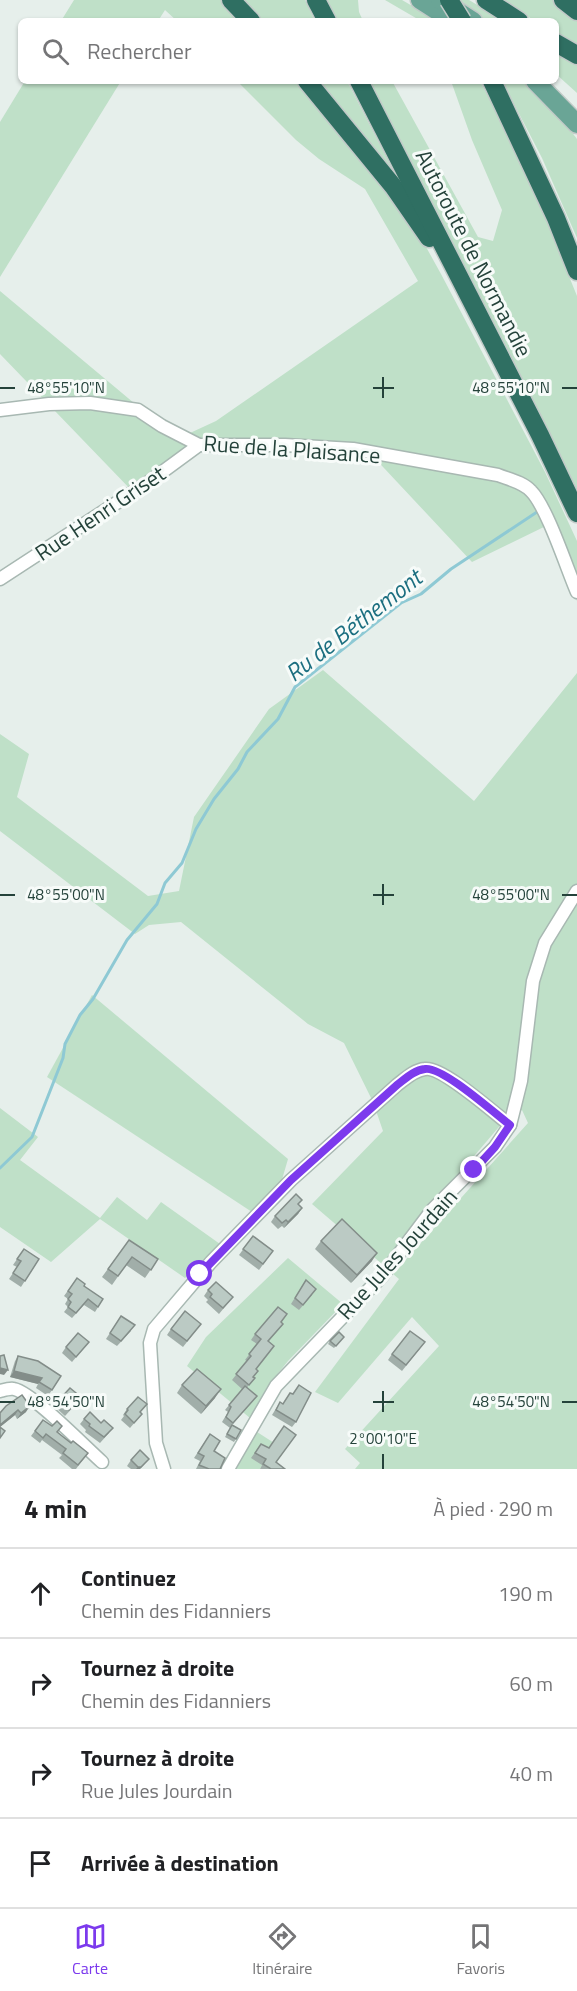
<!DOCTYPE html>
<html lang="fr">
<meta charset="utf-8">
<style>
body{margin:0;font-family:"Titillium Web",sans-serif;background:#f6f6f6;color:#202124}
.stop{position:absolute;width:18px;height:18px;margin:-14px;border:4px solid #7c3aed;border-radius:50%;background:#fff}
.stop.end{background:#7c3aed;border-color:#fff;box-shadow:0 2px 6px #0008}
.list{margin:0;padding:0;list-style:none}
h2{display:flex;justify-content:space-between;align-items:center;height:78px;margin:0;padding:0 24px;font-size:26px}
h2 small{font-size:20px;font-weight:400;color:#757577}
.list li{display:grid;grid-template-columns:39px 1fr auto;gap:18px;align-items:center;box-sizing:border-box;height:90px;padding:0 24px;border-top:2px solid #e0e0e0}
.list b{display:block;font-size:22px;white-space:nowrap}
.list p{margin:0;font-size:20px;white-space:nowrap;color:#757577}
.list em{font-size:20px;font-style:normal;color:#757577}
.icon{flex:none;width:33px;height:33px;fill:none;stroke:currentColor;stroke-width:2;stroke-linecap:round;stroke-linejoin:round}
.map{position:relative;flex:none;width:577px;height:1469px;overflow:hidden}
.search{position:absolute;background:#fff;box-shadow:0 2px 4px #0004;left:18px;right:18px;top:18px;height:66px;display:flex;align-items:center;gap:15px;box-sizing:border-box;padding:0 21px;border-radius:9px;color:#757577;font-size:22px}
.sheet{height:438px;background:#fff}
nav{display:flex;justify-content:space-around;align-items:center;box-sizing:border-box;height:84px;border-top:2px solid #e0e0e0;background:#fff;font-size:16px;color:#757577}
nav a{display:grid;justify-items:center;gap:3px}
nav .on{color:#7c3aed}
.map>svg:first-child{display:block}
.green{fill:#bfe0c8}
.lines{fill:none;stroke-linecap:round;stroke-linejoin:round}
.stream{stroke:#8ec9d4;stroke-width:3}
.street-casing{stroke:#a8b8b2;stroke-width:15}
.primary-casing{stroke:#c2cac8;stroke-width:21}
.highway-casing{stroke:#c2cac8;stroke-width:21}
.street{stroke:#fff;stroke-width:12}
.primary{stroke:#6aa596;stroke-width:18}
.highway{stroke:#2f6f62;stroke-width:18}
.highway-bridge-casing{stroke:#c2cac8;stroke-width:21;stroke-linecap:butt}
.highway-bridge{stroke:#2f6f62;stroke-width:18}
.wall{fill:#a1aea9}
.shaded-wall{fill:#838d89}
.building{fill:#bbcac4;stroke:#838d89;stroke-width:1.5}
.route{stroke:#7c3aed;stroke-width:8}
.ticks{fill:none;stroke:#24423a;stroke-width:2}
.labels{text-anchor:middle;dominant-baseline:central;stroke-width:6;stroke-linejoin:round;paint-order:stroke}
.street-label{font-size:22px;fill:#24423a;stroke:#f7fbf9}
.water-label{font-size:24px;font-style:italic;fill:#1c6f80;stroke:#f7fbf9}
.ticks-label{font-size:15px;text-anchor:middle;fill:#24423a;stroke:#f7fbf9;stroke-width:6;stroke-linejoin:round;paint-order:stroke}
</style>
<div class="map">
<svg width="577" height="1469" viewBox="0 0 577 1469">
<rect width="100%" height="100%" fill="#e6efeb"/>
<!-- green -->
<g class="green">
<polygon points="74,0 223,0 244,21 177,21 165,10 158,21 61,21"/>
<polygon points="240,0 305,0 315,21 260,21"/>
<polygon points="326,0 358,0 359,12 363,21 337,21"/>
<polygon points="385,0 402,0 438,21 421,21"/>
<path d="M460 0H469L504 21C488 21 467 17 460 0Z"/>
<polygon points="502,0 554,0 577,19 577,46 556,34 556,21 535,21"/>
<polygon points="556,52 577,64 577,93 556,74"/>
<polygon points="25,81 121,81 0,277 0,122"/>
<polygon points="237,81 298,81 350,140 415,227 441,274 545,472 577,541 577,601 548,525 472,562 369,452 198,450 134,493 0,354 0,291 177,439 216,421 418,281 365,189 319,159 296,140"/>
<polygon points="313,81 347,81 406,195"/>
<polygon points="368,81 392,81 478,237 493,241 502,210 472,140 451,81 480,81 524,165 577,296 577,489"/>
<polygon points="502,81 522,81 528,85 561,118 577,139 577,238 542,158"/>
<polygon points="323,670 474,801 577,673 577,1469 355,1469 360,1463 345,1449 439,1346 412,1317 338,1403 315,1392 399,1279 393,1274 528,1123 522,1110 504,1121 382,1264 312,1204 383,1131 373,1102 344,1043 308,1024 181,922 149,925 135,934 0,831 0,734 29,754 17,797 148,896 179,891 194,817 269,709"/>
<polygon points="92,995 288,1159 281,1183 252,1212 47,1077"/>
<polygon points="0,1108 38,1137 20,1160 100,1218 117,1197 147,1220 161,1202 220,1244 185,1278 100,1219 51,1262 0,1227"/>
<polygon points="288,1258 343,1304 288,1361 267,1387 250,1418 187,1366 206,1337"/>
<polygon points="254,1430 285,1450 277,1462 257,1449 262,1465 260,1469 232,1469"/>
</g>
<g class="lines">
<!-- stream -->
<polyline class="stream" points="0,1168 32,1137 63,1058 65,1044 80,1015 93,999 127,940 157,904 165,883 182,863 196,829 214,799 238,769 247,752 278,719 295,687 401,603 421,594 451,569 540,510"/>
<defs>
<g id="street">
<path d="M0 410 49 404 90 403 138 410 162 426 199 445H285L353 449 498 475C508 479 523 482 531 491 547 507 567 569 577 592"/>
<polyline points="0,579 150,481 199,445"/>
<path d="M0 1391C4 1390 10 1388 14 1389 33 1393 85 1447 102 1462"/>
<path d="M164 1469 156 1443 150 1343 154 1329 211 1262 291 1180 397 1085C405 1079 414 1070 425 1069 442 1066 494 1113 510 1125"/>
<polyline points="228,1469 276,1386 383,1275 432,1210 495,1147 510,1125 521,1081 533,981 545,943 577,891"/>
</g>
<g id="primary">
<polyline points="420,0 448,18"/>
<polyline points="440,0 473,21"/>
<polyline points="535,81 577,124"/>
</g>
<g id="highway">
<polyline points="231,0 251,21"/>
<polyline points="316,0 327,21"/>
<polyline points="486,0 519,21"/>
<polyline points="563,0 577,11"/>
<polyline points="556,43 577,55"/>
<polyline points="307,81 393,186 429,238"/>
<polyline points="359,81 540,435 577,513"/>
<polyline points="492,81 556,218 577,271"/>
</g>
</defs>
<!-- street casing -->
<use href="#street" class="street-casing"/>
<!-- primary casing -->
<use href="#primary" class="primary-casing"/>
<!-- highway casing -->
<use href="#highway" class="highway-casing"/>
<!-- street -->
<use href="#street" class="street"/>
<!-- primary -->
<use href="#primary" class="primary"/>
<!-- highway -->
<use href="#highway" class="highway"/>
<defs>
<polyline id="highway-bridge" points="449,0 462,21"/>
</defs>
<!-- highway-bridge casing -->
<use href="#highway-bridge" class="highway-bridge-casing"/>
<!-- highway-bridge -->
<use href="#highway-bridge" class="highway-bridge"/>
</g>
<!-- wall -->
<g class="wall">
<polygon points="299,1205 302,1208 298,1214 284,1228 282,1226 278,1229 271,1222 275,1216"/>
<polygon points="253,1236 273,1251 259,1270 239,1255"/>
<polygon points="129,1240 158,1259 145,1278 126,1265 112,1285 102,1277"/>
<polygon points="321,1241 372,1261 351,1283 315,1249"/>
<polygon points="24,1249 39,1259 21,1287 9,1279 17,1267 13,1265"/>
<polygon points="77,1278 84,1286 103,1299 95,1312 84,1305 72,1318 64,1312 68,1307 65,1304 68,1299 64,1296"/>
<polygon points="306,1280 312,1295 299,1310 291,1304"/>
<polygon points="208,1290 233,1297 219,1314 206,1302 208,1300 204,1296"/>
<polygon points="121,1316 131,1331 117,1346 106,1339"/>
<polygon points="281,1323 283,1324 268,1342 253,1376 247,1388 257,1396 232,1425 241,1430 234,1442 225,1437 230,1428 222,1422 228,1412 225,1410 242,1389 232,1380 247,1361 245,1360 257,1344 251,1340 255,1334"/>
<polygon points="201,1324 183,1347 167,1335 171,1329"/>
<polygon points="344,1337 334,1348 328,1344 330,1341"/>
<polygon points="89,1342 72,1362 62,1353 66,1347"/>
<polygon points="425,1342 402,1371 388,1360 392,1354"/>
<polygon points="18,1356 61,1376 48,1396 36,1388 38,1384 10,1377 15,1361"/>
<polygon points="182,1385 215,1398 201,1414 177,1393"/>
<polygon points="58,1401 77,1403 65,1416 54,1406"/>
<polygon points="280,1402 296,1422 292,1427 272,1415"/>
<polygon points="6,1406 26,1412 17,1419 15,1415 0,1427"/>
<polygon points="127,1409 141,1412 142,1414 130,1428 121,1420 124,1416 123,1415"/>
<polygon points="84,1419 101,1423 109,1433 100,1443 85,1432 86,1430 80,1424"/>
<polygon points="43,1420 52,1426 84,1458 76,1469 72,1469 59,1458 62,1455 42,1440 40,1443 31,1436"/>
<polygon points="210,1434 214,1451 220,1469 196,1469 200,1461 194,1458"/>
<polygon points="261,1444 277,1463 285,1469 260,1469 262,1465 251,1458"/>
<polygon points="149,1459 140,1469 131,1469 127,1466 131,1460"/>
</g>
<!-- shaded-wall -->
<g class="shaded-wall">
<polygon points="302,1208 298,1214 284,1228 288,1222"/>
<polygon points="377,1253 372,1261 351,1283 357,1275"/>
<polygon points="0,1368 8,1370 4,1375 0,1374"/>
<polygon points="14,1371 42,1378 38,1384 10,1377"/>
<polygon points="221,1389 215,1398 201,1414 206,1406"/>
<polygon points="30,1406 26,1412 17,1419 21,1413"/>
<polygon points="18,1410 15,1415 0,1427 0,1425"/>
<polygon points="149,1459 140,1469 136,1469 138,1467"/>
</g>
<!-- building -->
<g class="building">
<polygon points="296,1194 302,1200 298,1204 302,1208 288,1222 286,1220 282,1223 275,1216"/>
<polygon points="342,1219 377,1253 357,1275 321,1241"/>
<polygon points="253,1236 273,1251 263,1264 243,1249"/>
<polygon points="129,1240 158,1259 151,1270 132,1257 118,1276 108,1269"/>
<polygon points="24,1249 39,1259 25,1281 13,1273 21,1261 17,1259"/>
<polygon points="77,1278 85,1284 84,1286 103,1299 98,1307 88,1299 76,1313 68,1307 71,1302 68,1299 72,1294 68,1291"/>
<polygon points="306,1280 316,1289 303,1305 295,1298"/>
<polygon points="216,1282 233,1297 223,1308 210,1297 212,1294 208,1290"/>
<polygon points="278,1307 287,1314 281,1322 283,1324 268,1341 274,1346 256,1369 258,1371 253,1377 255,1378 249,1385 236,1374 251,1356 249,1354 261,1339 255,1334"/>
<polygon points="185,1311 201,1324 187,1341 171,1329"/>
<polygon points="121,1316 135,1325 121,1341 110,1333"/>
<polygon points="410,1331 425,1342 406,1365 392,1354"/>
<polygon points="339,1332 344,1337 336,1346 330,1341"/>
<polygon points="78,1333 89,1342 76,1357 66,1347"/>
<polygon points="4,1355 8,1370 0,1368 0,1356"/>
<polygon points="18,1356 38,1361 61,1376 52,1390 39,1382 42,1378 14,1371"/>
<polygon points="197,1369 221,1389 206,1406 182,1385"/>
<polygon points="299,1385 311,1393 296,1422 276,1410 280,1402 283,1404 290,1393 293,1394"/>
<polygon points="245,1386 257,1396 233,1423 226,1417 231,1407 229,1405"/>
<polygon points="70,1388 81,1397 69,1410 58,1401"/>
<polygon points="22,1395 30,1406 21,1413 18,1410 0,1425 0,1413 6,1406"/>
<polygon points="138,1397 147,1404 140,1412 142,1414 134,1423 125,1414 128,1410 127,1409"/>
<polygon points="90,1412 101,1423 104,1420 113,1428 104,1437 89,1426 90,1424 84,1419"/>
<polygon points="43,1420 52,1426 57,1421 62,1426 57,1432 71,1443 73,1441 88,1453 78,1465 63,1453 66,1449 46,1434 43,1438 35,1431"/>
<polygon points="232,1425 241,1430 236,1439 227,1434"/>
<polygon points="284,1426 296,1435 276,1462 285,1469 271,1469 263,1464 266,1459 255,1453 261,1444 269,1448"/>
<polygon points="0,1427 5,1431 0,1438"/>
<polygon points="210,1434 220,1441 214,1451 225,1458 220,1469 209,1469 199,1465 204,1456 198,1453"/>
<polygon points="140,1450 149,1459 141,1467 138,1467 131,1460"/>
</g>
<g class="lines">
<!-- route -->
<path class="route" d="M200 1274 291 1180 397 1085C405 1079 414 1070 425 1069 442 1066 494 1113 510 1125L495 1147 474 1170"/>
</g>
<!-- ticks -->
<path class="ticks" d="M383 377V398M0 388H15M373 388H394M562 388H577M383 884V905M0 895H15M373 895H394M562 895H577M383 1391V1412M0 1402H15M373 1402H394M562 1402H577M383 1454V1469"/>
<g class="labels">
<!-- street labels -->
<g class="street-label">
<text transform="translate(474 253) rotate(63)">Autoroute de Normandie</text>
<text transform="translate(292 449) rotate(4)">Rue de la Plaisance</text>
<text transform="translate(100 513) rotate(-34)">Rue Henri Griset</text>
<text transform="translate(397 1254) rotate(-48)">Rue Jules Jourdain</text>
</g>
<!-- water labels -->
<g class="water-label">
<text transform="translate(353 625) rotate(-38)">Ru de Béthemont</text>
</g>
</g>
<g class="ticks-label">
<text x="66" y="393">48°55'10"N</text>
<text x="511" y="393">48°55'10"N</text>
<text x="66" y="900">48°55'00"N</text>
<text x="511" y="900">48°55'00"N</text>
<text x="66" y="1407">48°54'50"N</text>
<text x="511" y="1407">48°54'50"N</text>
<text x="383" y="1444">2°00'10"E</text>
</g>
</svg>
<div class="stop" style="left:200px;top:1274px"></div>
<div class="stop end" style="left:474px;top:1170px"></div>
<div class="search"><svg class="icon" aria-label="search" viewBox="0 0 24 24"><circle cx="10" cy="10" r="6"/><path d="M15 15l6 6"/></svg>Rechercher</div>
</div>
<section class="sheet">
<h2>4 min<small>À pied · 290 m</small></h2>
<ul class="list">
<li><svg class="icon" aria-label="ahead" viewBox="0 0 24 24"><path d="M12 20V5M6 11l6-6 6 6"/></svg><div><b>Continuez</b><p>Chemin des Fidanniers</p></div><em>190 m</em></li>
<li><svg class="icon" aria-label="right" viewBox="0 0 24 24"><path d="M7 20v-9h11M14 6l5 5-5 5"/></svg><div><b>Tournez à droite</b><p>Chemin des Fidanniers</p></div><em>60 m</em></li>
<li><svg class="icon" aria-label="right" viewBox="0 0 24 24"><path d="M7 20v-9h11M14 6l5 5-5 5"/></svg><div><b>Tournez à droite</b><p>Rue Jules Jourdain</p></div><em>40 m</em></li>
<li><svg class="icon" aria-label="arrive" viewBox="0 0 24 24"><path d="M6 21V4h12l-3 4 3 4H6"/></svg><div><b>Arrivée à destination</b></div></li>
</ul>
</section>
<nav>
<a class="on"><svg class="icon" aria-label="map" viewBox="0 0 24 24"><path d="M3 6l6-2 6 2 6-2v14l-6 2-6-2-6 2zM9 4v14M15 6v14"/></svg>Carte</a>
<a><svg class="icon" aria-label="directions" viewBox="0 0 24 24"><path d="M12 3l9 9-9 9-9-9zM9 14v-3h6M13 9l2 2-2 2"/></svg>Itinéraire</a>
<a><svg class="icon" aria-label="saved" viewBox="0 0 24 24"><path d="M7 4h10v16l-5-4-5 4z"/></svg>Favoris</a>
</nav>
